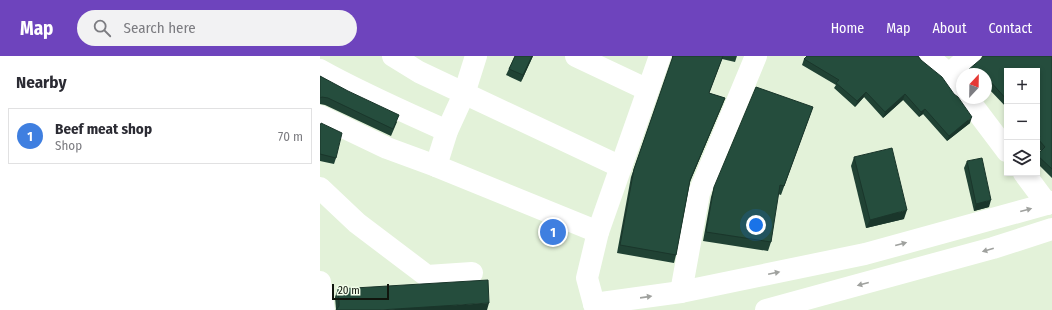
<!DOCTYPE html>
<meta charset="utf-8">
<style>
body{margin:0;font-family:"Fira Sans Condensed",sans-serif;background:#f2f2f3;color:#2b2b33}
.controls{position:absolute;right:12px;top:12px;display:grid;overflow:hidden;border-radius:0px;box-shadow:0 2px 6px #0003}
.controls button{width:36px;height:36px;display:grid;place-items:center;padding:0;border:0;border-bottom:1px solid #e1e1e2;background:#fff;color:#2b2b33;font:20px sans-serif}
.compass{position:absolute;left:636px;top:12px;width:36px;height:36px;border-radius:50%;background:#fff;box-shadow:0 2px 6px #0003;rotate:22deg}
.scale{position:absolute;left:12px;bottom:10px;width:57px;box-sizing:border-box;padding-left:4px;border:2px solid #10150d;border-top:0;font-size:11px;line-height:14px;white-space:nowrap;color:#10150d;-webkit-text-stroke:3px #f2feea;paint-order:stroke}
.you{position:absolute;left:436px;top:169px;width:14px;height:14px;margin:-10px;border:3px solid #fff;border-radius:50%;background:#1a73e8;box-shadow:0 0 0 6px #1a73e833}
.badge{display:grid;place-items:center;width:26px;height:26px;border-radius:50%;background:#6e44bd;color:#fff;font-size:13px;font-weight:700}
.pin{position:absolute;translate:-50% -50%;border:2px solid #fff;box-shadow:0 1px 4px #0006}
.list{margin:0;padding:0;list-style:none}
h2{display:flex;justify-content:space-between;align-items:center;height:52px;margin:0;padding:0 16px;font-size:17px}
h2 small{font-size:13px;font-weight:400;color:#7c7c81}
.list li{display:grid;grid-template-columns:26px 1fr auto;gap:12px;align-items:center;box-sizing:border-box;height:56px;margin:0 8px 8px;padding:0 8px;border:1px solid #e1e1e2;border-radius:0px}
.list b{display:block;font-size:15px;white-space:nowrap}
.list p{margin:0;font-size:13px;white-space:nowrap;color:#7c7c81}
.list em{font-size:13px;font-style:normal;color:#7c7c81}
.icon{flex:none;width:22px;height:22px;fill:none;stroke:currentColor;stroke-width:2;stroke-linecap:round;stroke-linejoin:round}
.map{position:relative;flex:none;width:732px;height:254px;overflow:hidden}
header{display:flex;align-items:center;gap:24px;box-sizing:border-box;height:56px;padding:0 20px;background:#6e44bd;color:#fff}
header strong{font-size:19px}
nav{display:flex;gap:22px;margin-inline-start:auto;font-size:14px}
.search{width:280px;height:36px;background:#f2f2f3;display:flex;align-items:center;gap:10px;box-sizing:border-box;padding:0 14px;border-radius:22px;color:#7c7c81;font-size:15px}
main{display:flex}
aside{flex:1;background:#fff}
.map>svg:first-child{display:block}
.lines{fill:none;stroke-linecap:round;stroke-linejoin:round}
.minor{stroke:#fff;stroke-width:22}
.major{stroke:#fff;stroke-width:22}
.wall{fill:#204234}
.shaded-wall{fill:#1a362b}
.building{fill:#254d3d;stroke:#1a362b}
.oneway{fill:#9fa19e}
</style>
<header>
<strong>Map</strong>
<div class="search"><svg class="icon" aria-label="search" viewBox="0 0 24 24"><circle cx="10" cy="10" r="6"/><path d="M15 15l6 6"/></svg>Search here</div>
<nav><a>Home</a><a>Map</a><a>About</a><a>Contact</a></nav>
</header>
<main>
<aside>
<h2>Nearby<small></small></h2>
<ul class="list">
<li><span class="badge" style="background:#3f7fe0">1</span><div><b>Beef meat shop</b><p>Shop</p></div><em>70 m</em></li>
</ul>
</aside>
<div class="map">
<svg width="732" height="254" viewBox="0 0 732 254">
<rect width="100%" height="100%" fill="#e3f2d9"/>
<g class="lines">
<!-- minor -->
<g class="minor">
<polyline points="73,0 99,16 301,111"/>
<polyline points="256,0 328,34"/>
<polyline points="607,0 629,18 642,36"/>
<path d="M0 14C41 37 85 56 127 75"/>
<polyline points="629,18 650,0"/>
<polyline points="647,42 687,95"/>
<polyline points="0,60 67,92 116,110 278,176"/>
<polyline points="116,110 127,75 144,38 156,0"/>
<polyline points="704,117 727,148"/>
<polyline points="0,132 37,167 107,220 152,217"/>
<polyline points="0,226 4,254"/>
<polyline points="361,236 379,137 436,0"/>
<polyline points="274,248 267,222 278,176 340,0"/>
</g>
<!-- major -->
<g class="major">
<polyline points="274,248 361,236 545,198 727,148 732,146"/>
<polyline points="446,254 673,192 732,173"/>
</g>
</g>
<!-- wall -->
<g class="wall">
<polygon points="195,0 213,0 201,26 186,19"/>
<polygon points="352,0 417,0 415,6 402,3 389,37 405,42 370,126 356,199 354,207 297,197 311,121 352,4"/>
<polygon points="598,0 650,67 627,85 603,58 599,61 583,44 563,62 544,41 535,51 514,32 516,29 482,9 484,3"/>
<polygon points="732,0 732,122 717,107 717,100 721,95 717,91 717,15 687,15 687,52 668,32 666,33 666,18 647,18 648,14"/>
<polygon points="0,20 77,66 71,80 5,49 0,48"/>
<polygon points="493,51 461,139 458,138 451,186 448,195 383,185 391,141 394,131"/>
<polygon points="0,69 16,102 14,108 0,105"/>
<polygon points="534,101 584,163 546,172 531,110"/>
<polygon points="647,105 669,151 654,155 644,112"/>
<polygon points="18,233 167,254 16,253 15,241"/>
</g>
<!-- shaded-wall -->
<g class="shaded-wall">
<polygon points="212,0 213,0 201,26 203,19"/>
<polygon points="670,25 668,32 666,33 666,29"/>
<polygon points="546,36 544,41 535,51 537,45"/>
<polygon points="585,38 583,44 563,62 565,56"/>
<polygon points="405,42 402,50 367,132 370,124"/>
<polygon points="605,53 603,58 599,61 601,56"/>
<polygon points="652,61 650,67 627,85 629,80"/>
<polygon points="671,144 669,151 654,155 656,148"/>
<polygon points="587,154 584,163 546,172 550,164"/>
<polygon points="169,247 167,254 60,254"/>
</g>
<!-- building -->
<g class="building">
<polygon points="195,0 212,0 203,19 189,13"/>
<polygon points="353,0 403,0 389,37 405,42 370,124 356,199 300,189 314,113"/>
<polygon points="487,0 598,0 601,4 622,21 634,38 638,41 652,61 629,80 605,53 601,56 585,38 565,56 546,36 537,45 516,27 519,24 484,3"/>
<polygon points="663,0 732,0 732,113 717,99 725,91 718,83 720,81 717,77 717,15 687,15 687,44 670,25 666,29 666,18 651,18 648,14 661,3"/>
<polygon points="0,20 28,35 79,59 73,73 8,42 2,41 0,42"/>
<polygon points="436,31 493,51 464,130 460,129 451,186 386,176 394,131"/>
<polygon points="1,67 22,77 16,102 0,98 0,70"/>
<polygon points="572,92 587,154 550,164 534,101"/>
<polygon points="662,102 671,144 656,148 647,105"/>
<polygon points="168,224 169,247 60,254 16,254 19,250 19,244 18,233"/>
</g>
<!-- one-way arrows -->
<defs><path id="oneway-solid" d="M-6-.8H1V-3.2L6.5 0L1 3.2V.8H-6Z"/></defs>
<g class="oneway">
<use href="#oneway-solid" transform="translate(706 154) rotate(-15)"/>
<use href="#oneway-solid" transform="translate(581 188) rotate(-15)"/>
<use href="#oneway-solid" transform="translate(668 194) rotate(164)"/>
<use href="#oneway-solid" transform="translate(454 217) rotate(-12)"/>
<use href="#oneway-solid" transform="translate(543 228) rotate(165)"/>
<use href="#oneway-solid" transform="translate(326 241) rotate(-8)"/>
</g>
</svg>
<div class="controls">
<button>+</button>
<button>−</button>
<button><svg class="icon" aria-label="layers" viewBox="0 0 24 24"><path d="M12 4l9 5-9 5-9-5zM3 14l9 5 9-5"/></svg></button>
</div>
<svg class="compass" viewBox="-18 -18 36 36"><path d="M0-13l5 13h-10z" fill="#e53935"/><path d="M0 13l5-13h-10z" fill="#7c7c81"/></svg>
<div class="scale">20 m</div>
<div class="you"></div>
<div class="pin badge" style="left:233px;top:176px;background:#3f7fe0">1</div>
</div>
</main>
